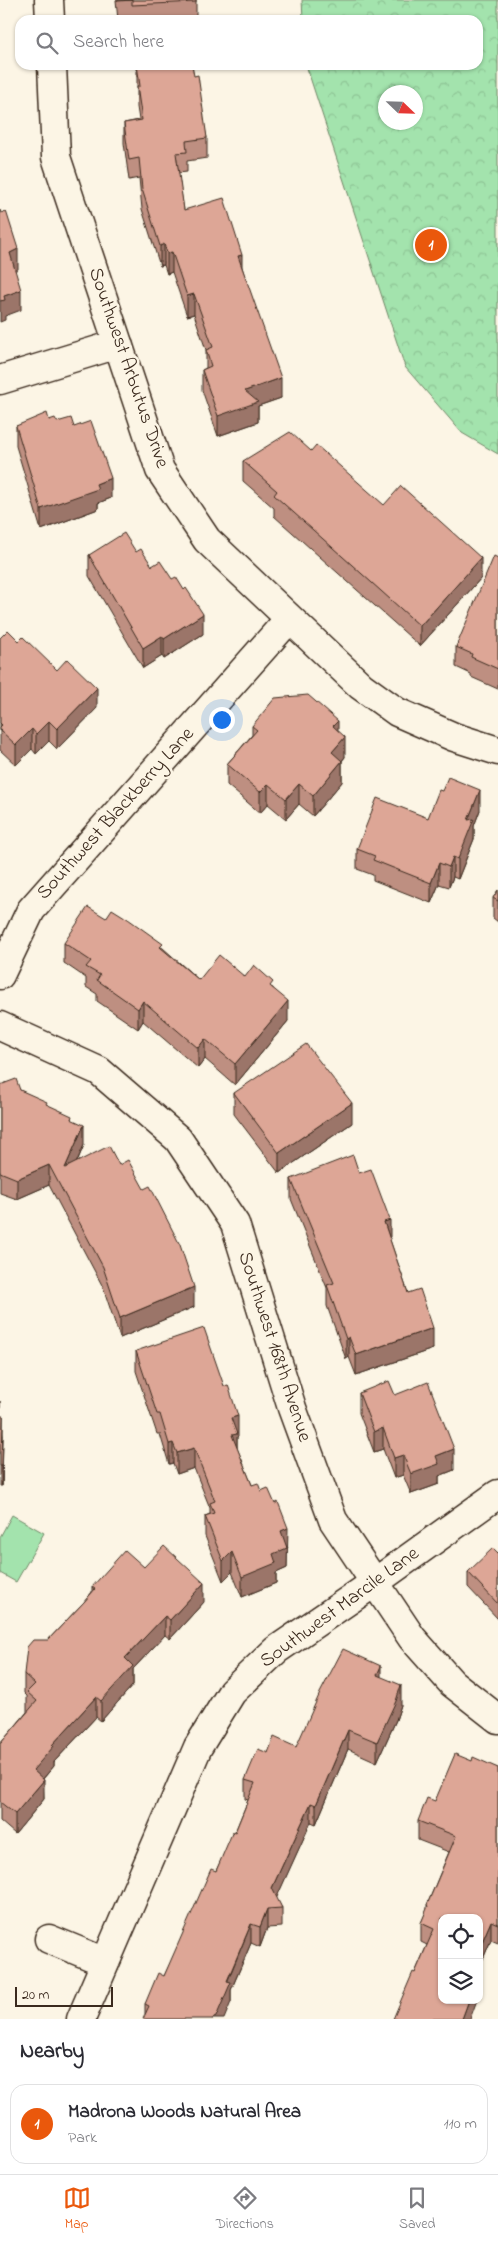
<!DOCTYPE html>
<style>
body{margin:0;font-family:"Indie Flower",sans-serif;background:#f2f2f3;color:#2b2b33}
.controls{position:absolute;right:15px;bottom:15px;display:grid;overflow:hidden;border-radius:10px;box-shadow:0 1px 4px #0004}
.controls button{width:45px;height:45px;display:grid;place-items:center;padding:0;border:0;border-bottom:1px solid #e1e1e2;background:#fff;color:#2b2b33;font:25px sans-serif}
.compass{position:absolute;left:378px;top:85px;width:45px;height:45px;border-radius:50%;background:#fff;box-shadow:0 1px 4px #0004;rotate:113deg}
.scale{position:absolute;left:15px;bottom:12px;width:98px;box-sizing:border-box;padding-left:5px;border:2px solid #3b2a1e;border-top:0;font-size:14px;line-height:18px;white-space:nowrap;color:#3b2a1e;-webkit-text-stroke:4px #fcf5e5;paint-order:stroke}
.you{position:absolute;left:221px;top:719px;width:18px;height:18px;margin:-12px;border:4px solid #fff;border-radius:50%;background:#1a73e8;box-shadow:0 0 0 8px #1a73e833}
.badge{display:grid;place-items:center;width:32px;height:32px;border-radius:50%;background:#ea580c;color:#fff;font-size:16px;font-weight:700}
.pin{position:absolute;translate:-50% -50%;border:2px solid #fff;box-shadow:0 1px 5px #0006}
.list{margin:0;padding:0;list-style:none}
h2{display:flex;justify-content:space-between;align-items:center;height:65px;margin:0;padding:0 20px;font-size:21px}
h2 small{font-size:16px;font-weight:400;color:#7c7c81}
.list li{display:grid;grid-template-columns:32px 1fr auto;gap:15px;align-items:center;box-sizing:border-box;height:80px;margin:0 10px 10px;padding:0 10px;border:1px solid #e1e1e2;border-radius:15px}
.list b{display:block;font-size:19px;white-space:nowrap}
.list p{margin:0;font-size:16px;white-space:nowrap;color:#7c7c81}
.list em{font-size:16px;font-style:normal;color:#7c7c81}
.icon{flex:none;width:28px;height:28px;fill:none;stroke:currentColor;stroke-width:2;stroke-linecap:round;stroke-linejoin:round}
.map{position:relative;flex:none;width:498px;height:2019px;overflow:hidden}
.search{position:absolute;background:#fff;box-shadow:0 1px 4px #0004;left:15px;right:15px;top:15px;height:55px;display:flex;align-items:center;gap:12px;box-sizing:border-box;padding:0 18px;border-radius:15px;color:#7c7c81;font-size:19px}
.sheet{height:155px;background:#fff}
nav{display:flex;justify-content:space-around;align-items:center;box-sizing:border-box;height:70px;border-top:1px solid #e1e1e2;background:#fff;font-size:14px;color:#7c7c81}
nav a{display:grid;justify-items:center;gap:2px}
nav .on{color:#ea580c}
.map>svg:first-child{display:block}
.grass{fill:#a3e3ad;stroke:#6f8666}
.forest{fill:url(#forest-crowns);stroke:#6f8666;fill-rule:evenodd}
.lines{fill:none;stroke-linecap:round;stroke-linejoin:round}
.street-casing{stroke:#3b2a1e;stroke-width:31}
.street{stroke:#fcf5e5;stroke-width:28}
.wall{fill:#be8f81;stroke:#3b2a1e}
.shaded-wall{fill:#9b7469;stroke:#3b2a1e}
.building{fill:#dda696;stroke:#3b2a1e}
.labels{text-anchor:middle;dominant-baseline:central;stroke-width:5;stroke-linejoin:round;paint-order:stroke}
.street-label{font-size:20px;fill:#3b2a1e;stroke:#fcf5e5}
</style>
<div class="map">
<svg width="498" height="2019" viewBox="0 0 498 2019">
<defs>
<pattern id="forest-crowns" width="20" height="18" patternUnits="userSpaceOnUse" patternTransform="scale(1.25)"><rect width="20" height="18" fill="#a3e3ad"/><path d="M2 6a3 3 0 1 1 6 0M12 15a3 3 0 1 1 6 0" fill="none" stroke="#8dc394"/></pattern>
</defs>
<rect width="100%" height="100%" fill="#fcf5e5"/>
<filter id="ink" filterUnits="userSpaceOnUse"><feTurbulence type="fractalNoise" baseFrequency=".02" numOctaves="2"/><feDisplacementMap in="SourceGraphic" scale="10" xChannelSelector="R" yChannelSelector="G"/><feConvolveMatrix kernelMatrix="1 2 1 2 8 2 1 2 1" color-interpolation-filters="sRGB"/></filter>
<g filter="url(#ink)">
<!-- grass -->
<polygon class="grass" points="12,1515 44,1533 16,1582 0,1573 0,1537"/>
<!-- forest -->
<path class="forest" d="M302 0H498V454L462 433 405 367 306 65H478V20H303ZM386 92H416V122H386Z"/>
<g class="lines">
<defs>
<g id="street">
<polyline points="49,0 50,20"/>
<polyline points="52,65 56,157 160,470 207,540 361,686 397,712 454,737 498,751"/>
<polyline points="0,380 118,344"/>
<polyline points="0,975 31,910 289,619"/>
<polyline points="0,1026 99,1071 178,1139 235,1224 292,1408 333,1520 412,1638 452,1683 498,1719"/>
<polyline points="49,1939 105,1962"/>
<polyline points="81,2019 198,1747 232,1692 276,1650 374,1583 498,1494"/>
</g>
</defs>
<!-- street casing -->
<use href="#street" class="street-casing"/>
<!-- street -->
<use href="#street" class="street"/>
</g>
<!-- wall -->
<g class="wall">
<polygon points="116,0 196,0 196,20 118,20"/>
<polygon points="137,65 194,76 207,138 207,158 187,161 187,172 178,173 184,210 242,267 281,398 258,406 258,422 218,436 202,390 202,370 206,368 206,350 194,314 187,316 172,272 167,274 164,265 160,266 142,209 139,178 129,180 124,143 124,123 139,120 137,107"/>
<polygon points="49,420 74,427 111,498 98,503 98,509 41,530 16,446 16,426"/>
<polygon points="311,451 481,578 420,646 274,516 274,508 243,481 243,461"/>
<polygon points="136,552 152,566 203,634 164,659 162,656 143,668 89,576 89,555"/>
<polygon points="498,558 498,689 471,677 471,674 456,667 456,647"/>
<polygon points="0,638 19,641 97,708 57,749 49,741 36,754 32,749 16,765 0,750"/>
<polygon points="252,726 338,730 345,757 342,761 342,782 313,816 299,804 286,819 268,804 260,813 227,785 227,764 252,735"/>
<polygon points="480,810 474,826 474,839 458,879 453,877 449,887 439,884 431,903 373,880 373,875 357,869 357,849 428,818"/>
<polygon points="498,890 498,922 493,918 493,898"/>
<polygon points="106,918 163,948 199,980 245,977 273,988 288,1021 235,1085 205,1059 198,1068 143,1021 138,1029 97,1001 97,994 86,987 86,978 64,963 64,943"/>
<polygon points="0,1085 20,1090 72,1119 84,1145 77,1162 119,1165 194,1307 120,1338 103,1287 49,1185 17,1199 0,1193"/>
<polygon points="234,1093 352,1123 279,1173 234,1114"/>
<polygon points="359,1173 390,1240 408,1293 433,1349 356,1375 349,1357 346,1359 327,1306 327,1288 291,1199 291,1179"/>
<polygon points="136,1351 238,1436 237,1437 237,1448 252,1485 261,1491 288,1548 287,1548 287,1568 276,1573 276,1583 242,1597 232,1572 223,1581 205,1536 205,1516 210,1514 210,1508 194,1468 177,1474 173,1463 169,1464 160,1434 157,1434 136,1371"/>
<polygon points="359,1393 395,1395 454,1470 439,1476 439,1484 411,1494 403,1475 394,1478 383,1449 374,1452 359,1413"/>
<polygon points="0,1401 0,1416 3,1436 2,1486 0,1486"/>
<polygon points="498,1553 498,1619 468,1587 468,1572"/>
<polygon points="144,1567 204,1602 170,1639 165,1635 133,1669 133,1685 101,1721 96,1717 54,1762 54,1766 43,1779 44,1799 15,1834 0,1821 0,1744 27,1712 27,1696 24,1693 24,1674 48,1640 84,1602 92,1592 92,1587"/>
<polygon points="381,1677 401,1705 396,1720 377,1762 348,1749 316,1824 311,1822 276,1898 282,1908 282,1927 267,1928 260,1947 251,1943 231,1990 231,2002 145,2015 145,2004 164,1976 235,1832 248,1800 245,1799 245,1780 268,1753 296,1747"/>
<polygon points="472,1761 498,1768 498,1943 491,1940 479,1968 479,1918 442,1918 477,2000 415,1973 427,1945 421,1942 421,1923 427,1910 427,1905 449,1852 418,1840 418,1821"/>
</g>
<!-- shaded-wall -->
<g class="shaded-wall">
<polygon points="164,244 164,265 160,266 160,246"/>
<polygon points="18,249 18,269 10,273 10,253"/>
<polygon points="172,252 172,272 167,274 167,253"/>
<polygon points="242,255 242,275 238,256"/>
<polygon points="21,290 21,310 5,316 5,320 0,322 0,301 4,296"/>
<polygon points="194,294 194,314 187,316 187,296"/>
<polygon points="281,378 281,398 258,406 258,422 218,436 218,416 245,391"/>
<polygon points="111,478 111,498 98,503 98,509 41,530 41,509 96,484"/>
<polygon points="481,558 481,578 420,646 420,626"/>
<polygon points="203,614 203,634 164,659 164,639"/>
<polygon points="162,636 162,656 143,668 143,648"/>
<polygon points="97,688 97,708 57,749 57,729"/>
<polygon points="49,721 49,741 36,754 36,734"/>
<polygon points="338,721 338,742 333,726"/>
<polygon points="32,729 32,749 16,765 16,745"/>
<polygon points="345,737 345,757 332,772 332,752"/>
<polygon points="342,761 342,782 313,816 313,796"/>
<polygon points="268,784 268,804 260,813 260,792"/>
<polygon points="299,784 299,804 286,819 286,799"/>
<polygon points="480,790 480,810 474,826 474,839 458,879 458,859 468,820"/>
<polygon points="453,857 453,877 449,887 449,867"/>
<polygon points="439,863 439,884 431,903 431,883"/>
<polygon points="143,1001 143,1021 138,1029 138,1009"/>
<polygon points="288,1001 288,1021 235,1085 235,1064"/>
<polygon points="205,1039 205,1059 198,1068 198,1048"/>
<polygon points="352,1103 352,1123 279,1173 279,1153"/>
<polygon points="84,1125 84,1145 65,1189 65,1168"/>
<polygon points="49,1165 49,1185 17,1199 17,1179"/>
<polygon points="390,1220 390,1240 384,1222"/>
<polygon points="194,1287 194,1307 120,1338 120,1318"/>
<polygon points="433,1328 433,1349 356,1375 356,1355"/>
<polygon points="349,1337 349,1357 346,1359 346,1339"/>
<polygon points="3,1416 3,1436 2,1486 2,1466"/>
<polygon points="238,1416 238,1436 237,1437 237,1454 232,1456 231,1418"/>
<polygon points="383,1428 383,1449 374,1452 374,1432"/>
<polygon points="173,1443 173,1463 169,1464 169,1444"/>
<polygon points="194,1448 194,1468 177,1474 177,1453"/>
<polygon points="454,1449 454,1470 439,1476 439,1484 411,1494 411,1474 436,1456"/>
<polygon points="403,1455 403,1475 394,1478 394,1458"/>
<polygon points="288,1528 287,1568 276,1573 276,1583 242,1597 242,1577 273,1554 281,1531"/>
<polygon points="232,1552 232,1572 223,1581 223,1561"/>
<polygon points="204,1583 204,1602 170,1639 170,1620"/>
<polygon points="165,1616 165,1635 133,1669 133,1685 101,1721 101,1701 125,1658"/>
<polygon points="381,1666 381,1685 377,1675"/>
<polygon points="401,1685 401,1705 396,1720 377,1762 377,1742"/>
<polygon points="96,1697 96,1717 54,1762 54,1766 33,1790 33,1770 52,1745"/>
<polygon points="348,1730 348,1749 316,1824 316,1805"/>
<polygon points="44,1780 44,1799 15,1834 15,1814"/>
<polygon points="311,1803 311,1822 272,1908 272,1888"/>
<polygon points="267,1909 267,1928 260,1947 260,1927"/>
<polygon points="491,1921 491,1940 479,1968 479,1949"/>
<polygon points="251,1924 251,1943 231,1990 231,2002 224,2019 212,2019"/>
<polygon points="469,2000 477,2000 470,2019 462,2019"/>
</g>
<!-- building -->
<g class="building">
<polygon points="118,0 196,0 196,2 132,5 132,0 118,1"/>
<polygon points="137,65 192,65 194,76 198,75 207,138 186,141 187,152 176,153 184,210 224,198 242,255 238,256 281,378 245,391 258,402 218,416 202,370 211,366 206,350 213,347 194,294 187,296 172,252 167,253 164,244 160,246 142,189 139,158 129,160 124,123 142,120 137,86 140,86"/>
<polygon points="0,210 1,213 6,211 18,249 10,253 21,290 4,296 5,300 0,301"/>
<polygon points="47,413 49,420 55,418 57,422 71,418 74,427 91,421 111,478 96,484 98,489 41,509 16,426"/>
<polygon points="290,432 311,451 316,445 384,505 401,486 481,558 420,626 274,495 277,491 243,461"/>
<polygon points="124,533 136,552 141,549 152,566 160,561 172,579 176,577 184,590 186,588 203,614 164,639 162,636 143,648 89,555"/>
<polygon points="494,556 498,558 498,669 471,657 472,654 456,647"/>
<polygon points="8,630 19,641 23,637 57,670 67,659 97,688 57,729 49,721 36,734 32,729 16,745 0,730 0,727 2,725 0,723 0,638"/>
<polygon points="308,695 338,721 333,726 345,737 332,752 342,761 313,796 299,784 286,799 268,784 260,792 227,764 257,730 252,726 275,698"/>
<polygon points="448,777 480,790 468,820 474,819 458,859 453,857 449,867 439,863 431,883 373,860 375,856 357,849 377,798 428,818 439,790 442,791"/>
<polygon points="498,890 498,901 493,898"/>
<polygon points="88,907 106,918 112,909 128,919 163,944 160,947 199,980 219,955 245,977 254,965 273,982 270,986 288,1001 235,1064 205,1039 198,1048 143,1001 138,1009 97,980 100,975 86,967 91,961 64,943"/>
<polygon points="306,1044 352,1103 279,1153 234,1093"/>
<polygon points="16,1079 20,1090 47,1102 46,1104 72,1116 71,1119 84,1125 65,1168 109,1146 119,1165 128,1160 144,1189 150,1186 180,1245 194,1287 120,1318 103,1267 49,1165 17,1179 0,1172 0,1085"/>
<polygon points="353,1155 359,1173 371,1169 390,1220 384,1222 408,1293 420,1289 433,1328 356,1355 349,1337 346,1339 327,1285 334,1283 291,1179"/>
<polygon points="204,1328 224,1386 228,1385 238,1416 231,1418 237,1434 232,1435 252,1485 258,1483 261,1491 268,1488 275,1504 278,1502 288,1528 281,1531 287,1548 273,1554 276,1563 242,1577 232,1552 223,1561 205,1516 214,1513 210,1503 215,1501 194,1448 177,1453 173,1443 169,1444 160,1414 157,1414 136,1351"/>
<polygon points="389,1381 395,1395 428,1382 454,1449 436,1456 439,1464 411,1474 403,1455 394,1458 383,1428 374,1432 359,1393"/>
<polygon points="0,1416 3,1416 2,1466 0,1466"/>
<polygon points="164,1546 204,1583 170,1620 165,1616 125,1658 133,1666 101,1701 96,1697 52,1745 54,1746 33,1770 44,1780 15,1814 0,1802 0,1744 37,1701 27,1692 35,1684 24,1674 27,1647 33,1640 48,1640 84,1602 95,1589 92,1587 125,1550 144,1567"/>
<polygon points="493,1548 498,1553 498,1604 468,1572"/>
<polygon points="343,1649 381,1666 377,1675 401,1685 396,1701 377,1742 348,1730 316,1805 311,1803 272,1888 282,1908 267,1909 260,1927 251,1924 227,1981 231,1982 216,2017 212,2019 143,2019 149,2006 145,2004 158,1973 164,1976 211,1869 216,1871 233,1831 235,1832 255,1783 245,1780 258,1749 268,1753 274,1737 296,1747 320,1693"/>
<polygon points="455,1754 472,1761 473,1757 498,1768 498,1924 491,1921 479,1949 479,1918 442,1918 442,2000 469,2000 462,2019 393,2019 413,1972 415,1973 434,1929 421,1923 428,1906 427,1905 456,1836 418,1821 427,1798 435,1801"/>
</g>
</g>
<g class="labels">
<!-- street labels -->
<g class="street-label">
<text transform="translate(128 368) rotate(71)">Southwest Arbutus Drive</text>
<text transform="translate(116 814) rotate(-48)">Southwest Blackberry Lane</text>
<text transform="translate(274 1347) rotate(72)">Southwest 168th Avenue</text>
<text transform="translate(340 1608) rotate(-36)">Southwest Marcile Lane</text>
</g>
</g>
</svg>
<div class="controls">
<button><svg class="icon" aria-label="locate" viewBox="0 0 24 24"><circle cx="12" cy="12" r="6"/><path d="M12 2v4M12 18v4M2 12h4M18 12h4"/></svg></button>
<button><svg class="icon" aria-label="layers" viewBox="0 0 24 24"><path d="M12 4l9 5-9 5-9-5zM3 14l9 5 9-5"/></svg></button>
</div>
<svg class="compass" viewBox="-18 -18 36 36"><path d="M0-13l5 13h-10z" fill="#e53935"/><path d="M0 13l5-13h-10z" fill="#7c7c81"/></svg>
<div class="scale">20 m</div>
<div class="you"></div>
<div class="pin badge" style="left:431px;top:245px">1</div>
<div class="search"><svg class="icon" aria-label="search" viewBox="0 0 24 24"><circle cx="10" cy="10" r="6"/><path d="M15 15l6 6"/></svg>Search here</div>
</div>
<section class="sheet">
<h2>Nearby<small></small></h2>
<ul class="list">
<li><span class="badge">1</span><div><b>Madrona Woods Natural Area</b><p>Park</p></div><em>110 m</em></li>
</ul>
</section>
<nav>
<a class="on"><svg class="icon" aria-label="map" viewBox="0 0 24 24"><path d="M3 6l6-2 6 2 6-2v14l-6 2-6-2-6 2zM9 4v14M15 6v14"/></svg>Map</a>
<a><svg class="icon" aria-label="directions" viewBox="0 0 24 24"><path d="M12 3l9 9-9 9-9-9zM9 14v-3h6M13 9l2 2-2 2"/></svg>Directions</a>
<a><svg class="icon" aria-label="saved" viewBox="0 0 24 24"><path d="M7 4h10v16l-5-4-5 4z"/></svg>Saved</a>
</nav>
